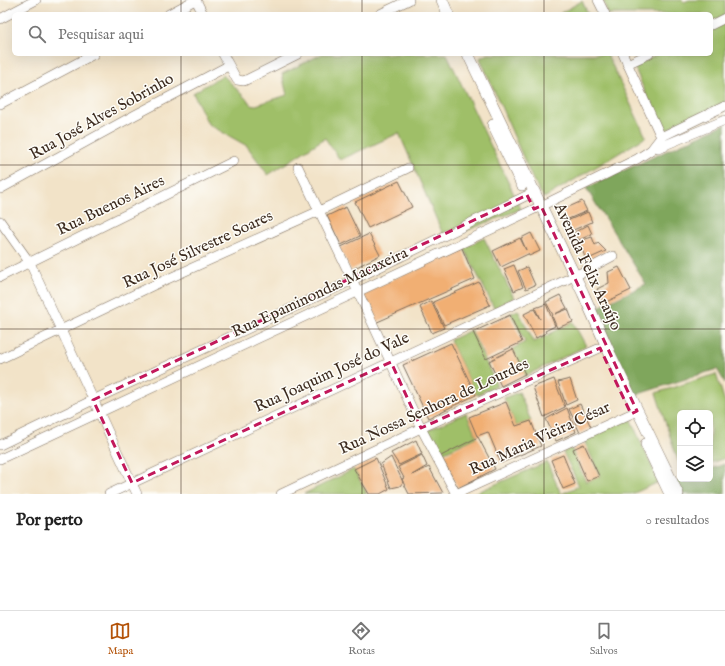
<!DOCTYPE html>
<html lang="pt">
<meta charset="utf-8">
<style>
body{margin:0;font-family:"IM FELL English",serif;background:#f6f6f6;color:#222}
.controls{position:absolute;right:12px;bottom:12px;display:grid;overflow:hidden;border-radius:6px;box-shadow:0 4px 16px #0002}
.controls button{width:36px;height:36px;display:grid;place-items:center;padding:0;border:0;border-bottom:1px solid #e0e0e0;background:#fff;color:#222;font:20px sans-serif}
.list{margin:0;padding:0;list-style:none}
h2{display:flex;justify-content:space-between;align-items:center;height:52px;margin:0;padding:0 16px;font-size:17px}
h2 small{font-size:13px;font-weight:400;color:#767676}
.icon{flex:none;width:22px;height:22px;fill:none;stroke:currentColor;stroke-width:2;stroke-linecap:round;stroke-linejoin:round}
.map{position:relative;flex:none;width:725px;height:494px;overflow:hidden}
.search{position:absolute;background:#fff;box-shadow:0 4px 16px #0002;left:12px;right:12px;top:12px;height:44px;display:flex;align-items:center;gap:10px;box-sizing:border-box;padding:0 14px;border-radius:6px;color:#767676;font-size:15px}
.sheet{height:116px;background:#fff}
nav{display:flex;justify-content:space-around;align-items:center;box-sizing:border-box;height:56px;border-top:1px solid #e0e0e0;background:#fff;font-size:11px;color:#767676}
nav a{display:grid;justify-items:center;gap:2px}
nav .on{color:#b45309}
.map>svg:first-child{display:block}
.green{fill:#9fbf68;stroke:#6d7443}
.forest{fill:#7fa65c;stroke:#5d683d}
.building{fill:#f1af73}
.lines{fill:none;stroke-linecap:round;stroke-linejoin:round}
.minor-casing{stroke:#7b6b5a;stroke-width:10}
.major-casing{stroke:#7b6b5a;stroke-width:12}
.minor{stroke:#fff;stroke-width:9}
.major{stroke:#fff;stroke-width:11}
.marked{fill:none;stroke:#c2185b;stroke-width:3;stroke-dasharray:8 5;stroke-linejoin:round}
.grid{fill:none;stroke:#3b2a1e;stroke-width:1;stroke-opacity:0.55}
.labels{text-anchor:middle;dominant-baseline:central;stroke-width:3;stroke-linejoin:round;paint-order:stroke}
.street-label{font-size:16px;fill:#3b2a1e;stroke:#fdfcf7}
</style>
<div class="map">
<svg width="725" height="494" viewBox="0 0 725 494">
<rect width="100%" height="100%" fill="#fdfcf7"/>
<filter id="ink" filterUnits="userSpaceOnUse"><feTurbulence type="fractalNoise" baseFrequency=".025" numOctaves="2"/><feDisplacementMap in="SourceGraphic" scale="8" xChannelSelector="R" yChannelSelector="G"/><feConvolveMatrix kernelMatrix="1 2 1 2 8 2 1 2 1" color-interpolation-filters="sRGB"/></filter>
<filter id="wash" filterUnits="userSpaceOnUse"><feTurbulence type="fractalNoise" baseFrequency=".012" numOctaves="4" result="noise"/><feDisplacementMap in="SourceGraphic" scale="16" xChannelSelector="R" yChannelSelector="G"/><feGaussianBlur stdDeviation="0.9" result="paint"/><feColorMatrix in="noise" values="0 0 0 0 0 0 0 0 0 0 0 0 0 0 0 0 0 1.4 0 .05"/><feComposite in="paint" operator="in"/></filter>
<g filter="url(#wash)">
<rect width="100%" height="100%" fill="#f2e3c8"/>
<!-- green -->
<g class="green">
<polygon points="603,0 682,0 684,2 689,0 725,0 725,15 711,22 711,14 608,14"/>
<polygon points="582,1 588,14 559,14"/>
<polygon points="725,23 725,102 662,132 634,66 659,54 711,54 711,30"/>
<polygon points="322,54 447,54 521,209 445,239 399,133 340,160 325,138 268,175 247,146 208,124 193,93 223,75 253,106 287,95 282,74"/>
<polygon points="488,54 607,54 646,137 544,198 533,180 480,58"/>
<polygon points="484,238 514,298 494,308 464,248"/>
<polygon points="518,310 534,342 573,322 586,346 525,376 512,349 525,342 511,313"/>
<polygon points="471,330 497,386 476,395 450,340"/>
<polygon points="716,374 725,402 725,458 710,463 710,413 680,413 680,467 656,393"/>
<polygon points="519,392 531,421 516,426 504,398"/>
<polygon points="466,413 477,437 438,455 426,431"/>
<polygon points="630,418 659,482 632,494 561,494 579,486 563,452 571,448 586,482 600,476 583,438"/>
<polygon points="547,462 561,494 473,494"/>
<polygon points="354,469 367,494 304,494"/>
</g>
<!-- forest -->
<g class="forest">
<polygon points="725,124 725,383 717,369 632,396 595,309 646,284 586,188"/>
<polygon points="725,464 725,494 669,494 665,486 683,479 710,479 710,469"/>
</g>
<g id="blocks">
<!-- building -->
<g class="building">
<polygon points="399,181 412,207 368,228 355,202"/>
<polygon points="582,201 587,211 566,220 562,210"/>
<polygon points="346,207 360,236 341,245 327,216"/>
<polygon points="588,212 592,222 571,231 567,221"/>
<polygon points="588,225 592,234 579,240 575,232"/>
<polygon points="531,233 540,251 529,256 528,254 501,267 493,251 520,238 526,250 521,238"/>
<polygon points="369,234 380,255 351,270 339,248"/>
<polygon points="592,237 595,245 598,243 606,251 586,260 579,241"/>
<polygon points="462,248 475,279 375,323 362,293"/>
<polygon points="514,265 523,287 514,291 504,269"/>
<polygon points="527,267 535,285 526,289 518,271"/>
<polygon points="619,267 631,290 604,303 597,289 609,283 608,272"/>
<polygon points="479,282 490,305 444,325 433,302"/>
<polygon points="560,295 567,308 555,314 568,309 573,322 557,328 552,316 553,315 546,302"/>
<polygon points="431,301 444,328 432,333 420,307"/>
<polygon points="546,304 555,326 545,331 546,333 536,338 524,314 534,309 540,319 535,308"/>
<polygon points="510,315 522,342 486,359 473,332"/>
<polygon points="451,343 476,395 428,418 403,365"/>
<polygon points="513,349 525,374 501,386 489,361"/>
<polygon points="554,379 565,407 544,417 533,387"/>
<polygon points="570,379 577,400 566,405 558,382"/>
<polygon points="506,402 516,426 531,421 541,446 501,463 488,432 477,436 469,417"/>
<polygon points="580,404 591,427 580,433 569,409"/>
<polygon points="567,408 576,432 556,441 546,419"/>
<polygon points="478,437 495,469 458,488 441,456"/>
<polygon points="416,440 422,454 399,465 391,453"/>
<polygon points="584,444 599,476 587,481 573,449"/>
<polygon points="422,455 427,466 412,475 429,467 443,493 409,494 403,482 400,486 391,488 381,464 391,457 403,482 402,479 404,478 398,467"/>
<polygon points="563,455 575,484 563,489 551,460"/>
<polygon points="376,458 389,489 380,494 369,494 354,469"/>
</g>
</g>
</g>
<g filter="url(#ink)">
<use href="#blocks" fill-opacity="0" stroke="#7b6b5a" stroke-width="1"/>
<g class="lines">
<defs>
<g id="minor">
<polyline points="196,0 203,14"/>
<polyline points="598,0 605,14"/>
<polyline points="169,14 195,0"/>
<polyline points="380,14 409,0"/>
<polyline points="0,19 36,0"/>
<polyline points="711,25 725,18"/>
<polyline points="223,54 237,80 244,81 298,54"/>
<polyline points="623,54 661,137 664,147"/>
<polyline points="627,64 649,54"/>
<polyline points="0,104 94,54"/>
<polyline points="658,148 725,120"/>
<polyline points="298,167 358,292 421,428 456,494"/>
<polyline points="0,189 135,115 228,66"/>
<polyline points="0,221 30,263 137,494"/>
<polyline points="575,276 613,256"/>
<polyline points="0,277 234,161"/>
<polyline points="0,359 152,286 319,211 408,168"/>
<polyline points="0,445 93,400 353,280 534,192"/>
<polyline points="0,459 541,206 637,159 651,150 661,137 725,106"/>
<polyline points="109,494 568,279"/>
<polyline points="281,494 421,428 600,348"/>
<polyline points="456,494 637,411"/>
</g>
<g id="major">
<polyline points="442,0 448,14"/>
<polyline points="468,54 583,293 611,356 678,494"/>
<polyline points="493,125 522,185"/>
<polyline points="646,444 670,494"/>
</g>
</defs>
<!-- minor casing -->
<use href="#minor" class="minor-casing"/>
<!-- major casing -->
<use href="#major" class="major-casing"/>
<!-- minor -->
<use href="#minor" class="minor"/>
<!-- major -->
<use href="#major" class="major"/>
</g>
</g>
<!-- marked area -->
<path class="marked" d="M527 195 534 209 541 206 637 411 631 414 600 348 421 428 391 362 132 483 93 400Z"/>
<!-- grid -->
<path class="grid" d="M181 0V14M362 0V14M544 0V14M181 54V494M362 54V494M544 54V494M0 165H725M0 329H725"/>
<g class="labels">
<!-- street labels -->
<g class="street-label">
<text transform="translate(102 117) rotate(-29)">Rua José Alves Sobrinho</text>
<text transform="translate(111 206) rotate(-26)">Rua Buenos Aires</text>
<text transform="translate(198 250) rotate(-25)">Rua José Silvestre Soares</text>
<text transform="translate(587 267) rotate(65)">Avenida Felix Araújo</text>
<text transform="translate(320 293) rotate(-25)">Rua Epaminondas Macaxeira</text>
<text transform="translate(332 373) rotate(-25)">Rua Joaquim José do Vale</text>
<text transform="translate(434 407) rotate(-25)">Rua Nossa Senhora de Lourdes</text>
<text transform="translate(540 439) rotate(-25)">Rua Maria Vieira César</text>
</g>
</g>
</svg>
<div class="controls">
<button><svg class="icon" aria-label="locate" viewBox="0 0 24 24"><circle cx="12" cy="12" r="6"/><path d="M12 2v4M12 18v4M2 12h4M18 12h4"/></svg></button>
<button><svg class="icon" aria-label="layers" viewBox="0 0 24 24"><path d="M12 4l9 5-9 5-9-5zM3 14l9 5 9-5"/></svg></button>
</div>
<div class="search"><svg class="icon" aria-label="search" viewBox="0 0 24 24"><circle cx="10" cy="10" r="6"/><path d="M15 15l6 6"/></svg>Pesquisar aqui</div>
</div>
<section class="sheet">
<h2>Por perto<small>0 resultados</small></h2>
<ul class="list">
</ul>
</section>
<nav>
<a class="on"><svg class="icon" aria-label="map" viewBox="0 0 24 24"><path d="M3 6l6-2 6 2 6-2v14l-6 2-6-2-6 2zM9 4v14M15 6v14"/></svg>Mapa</a>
<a><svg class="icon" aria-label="directions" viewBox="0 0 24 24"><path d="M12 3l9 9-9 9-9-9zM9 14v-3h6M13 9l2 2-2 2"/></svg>Rotas</a>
<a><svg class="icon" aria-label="saved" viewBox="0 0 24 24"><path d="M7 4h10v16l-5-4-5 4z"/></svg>Salvos</a>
</nav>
